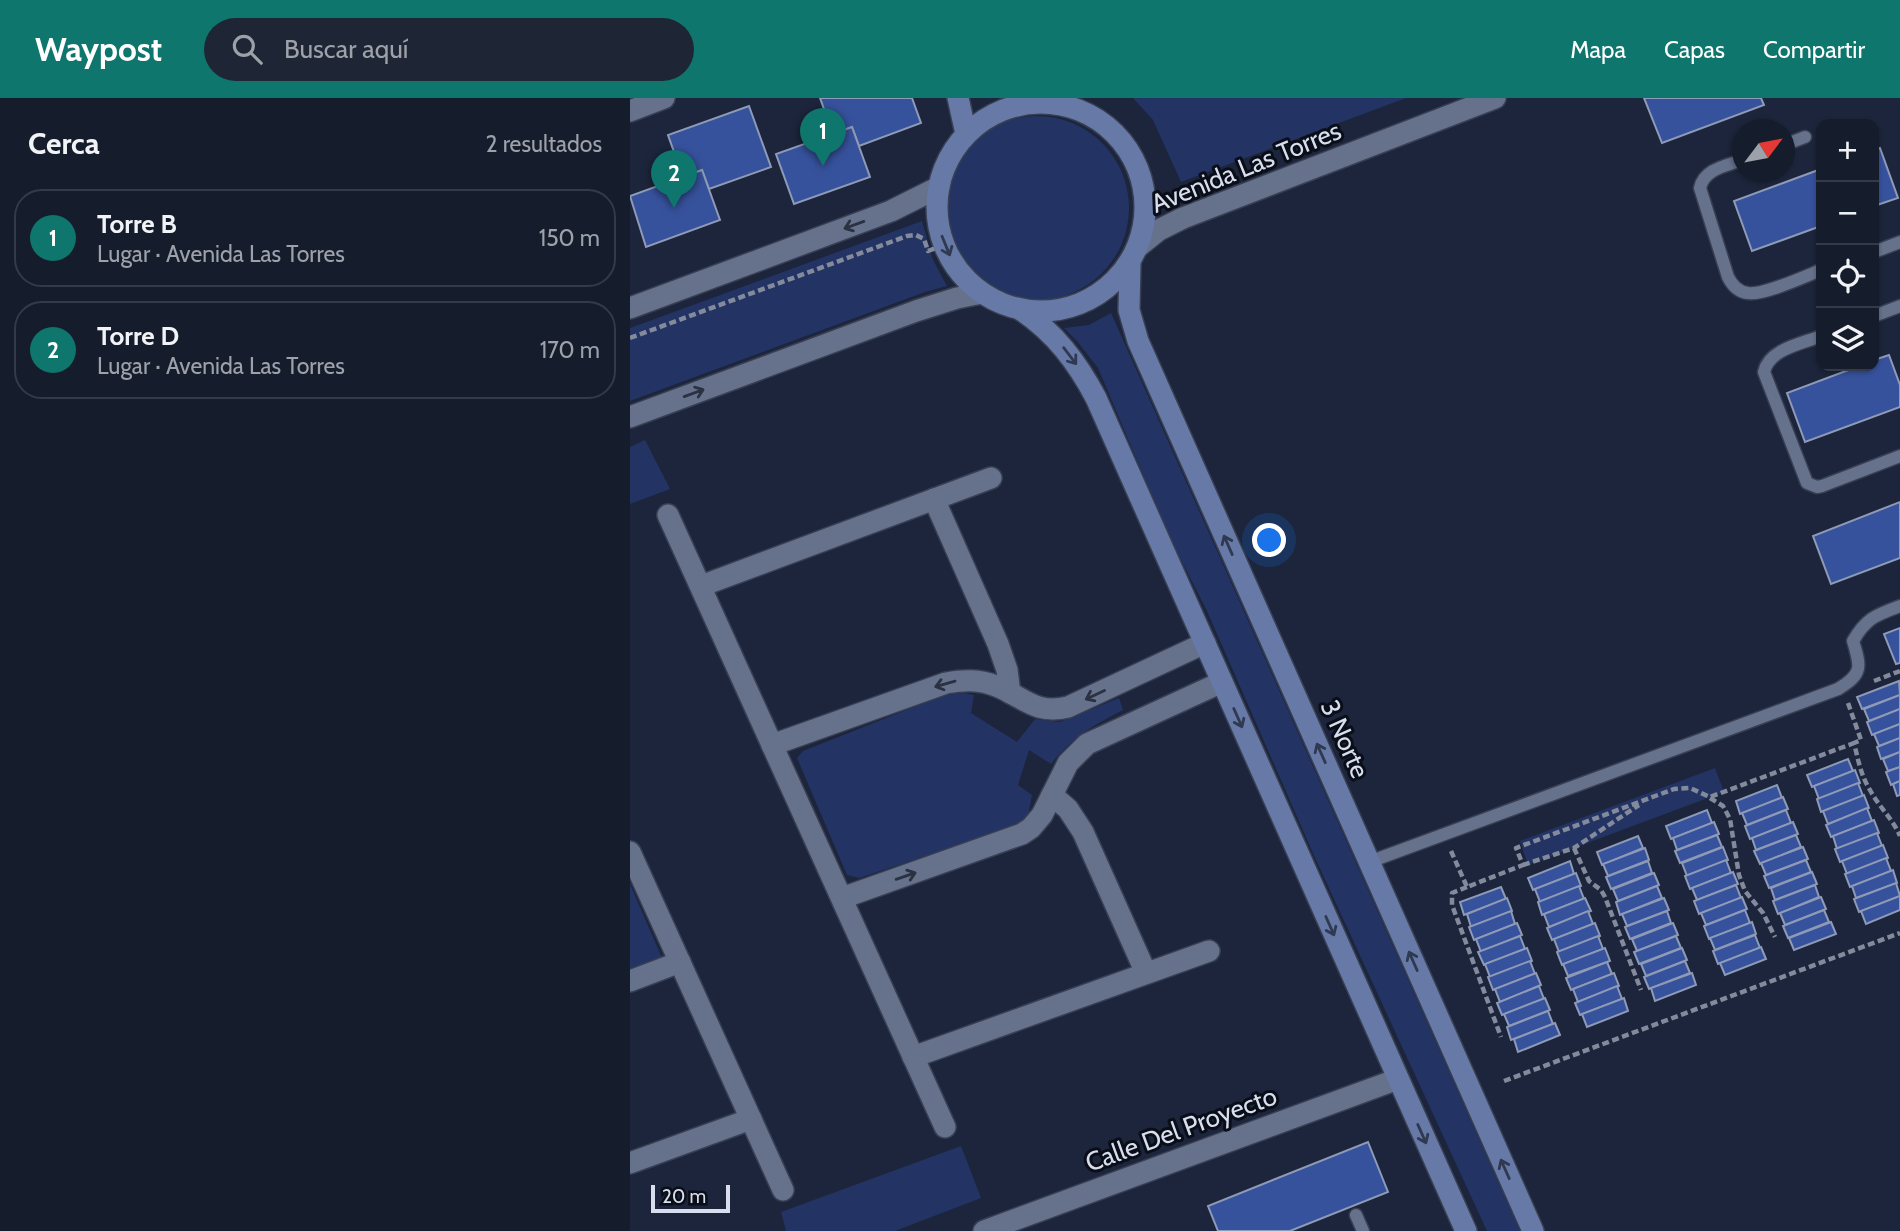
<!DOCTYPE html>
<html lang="es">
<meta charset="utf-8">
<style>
body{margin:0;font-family:Cabin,sans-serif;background:#1e2534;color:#f1f3f6}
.controls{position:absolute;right:21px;top:21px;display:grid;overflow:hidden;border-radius:14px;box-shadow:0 2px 5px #0004}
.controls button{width:63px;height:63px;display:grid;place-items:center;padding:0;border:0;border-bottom:2px solid #343a48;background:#151c2c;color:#f1f3f6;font:35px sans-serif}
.compass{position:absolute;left:1102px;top:21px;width:63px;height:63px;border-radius:50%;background:#151c2c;box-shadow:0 2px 5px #0004;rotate:58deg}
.scale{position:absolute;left:21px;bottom:18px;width:79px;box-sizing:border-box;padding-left:7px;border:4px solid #d8deed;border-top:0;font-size:19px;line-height:24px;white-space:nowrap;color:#d8deed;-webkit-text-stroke:5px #0a0e18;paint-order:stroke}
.you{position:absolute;left:640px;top:443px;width:24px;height:24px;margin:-18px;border:5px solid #fff;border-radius:50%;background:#1a73e8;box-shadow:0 0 0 10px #1a73e833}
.badge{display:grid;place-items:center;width:46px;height:46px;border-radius:50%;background:#0f766e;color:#fff;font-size:23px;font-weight:700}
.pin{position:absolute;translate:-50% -58px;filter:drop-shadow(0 2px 4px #0008)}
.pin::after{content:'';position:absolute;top:37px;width:24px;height:21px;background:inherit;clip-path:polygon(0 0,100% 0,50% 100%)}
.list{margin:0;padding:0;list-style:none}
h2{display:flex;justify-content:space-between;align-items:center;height:91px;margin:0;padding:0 28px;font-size:30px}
h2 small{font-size:23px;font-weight:400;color:#9da1a9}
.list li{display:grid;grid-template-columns:46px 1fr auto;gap:21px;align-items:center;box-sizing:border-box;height:98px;margin:0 14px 14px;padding:0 14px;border:2px solid #343a48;border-radius:28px}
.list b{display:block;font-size:26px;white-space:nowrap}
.list p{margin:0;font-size:23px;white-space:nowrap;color:#9da1a9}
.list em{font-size:23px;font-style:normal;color:#9da1a9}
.icon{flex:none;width:38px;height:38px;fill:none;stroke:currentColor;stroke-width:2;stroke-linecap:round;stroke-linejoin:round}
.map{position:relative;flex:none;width:1270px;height:1133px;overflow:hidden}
header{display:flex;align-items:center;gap:42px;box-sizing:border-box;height:98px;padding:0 35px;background:#0f766e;color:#fff}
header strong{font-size:33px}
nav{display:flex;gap:38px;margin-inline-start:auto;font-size:24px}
.search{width:490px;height:63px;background:#1e2534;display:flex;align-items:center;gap:18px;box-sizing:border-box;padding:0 24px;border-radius:38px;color:#9da1a9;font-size:26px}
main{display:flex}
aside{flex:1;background:#151c2c}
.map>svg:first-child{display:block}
.green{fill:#233464}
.building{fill:#37529d;stroke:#8e9ab6;stroke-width:2}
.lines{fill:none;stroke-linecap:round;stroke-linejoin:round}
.lane-casing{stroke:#383f52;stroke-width:15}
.street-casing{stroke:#383f52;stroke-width:24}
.secondary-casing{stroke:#383f52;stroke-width:24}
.path{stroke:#838a9c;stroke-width:4.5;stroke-dasharray:7 3.5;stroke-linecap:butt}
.lane{stroke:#66728c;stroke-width:12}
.street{stroke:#66728c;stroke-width:21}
.secondary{stroke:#6679a7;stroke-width:21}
.oneway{stroke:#2a3141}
.oneway2{stroke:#2f3951}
.labels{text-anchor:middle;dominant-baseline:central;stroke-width:6;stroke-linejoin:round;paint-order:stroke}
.street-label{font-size:26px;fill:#d8deed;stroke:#0a0e18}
</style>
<header>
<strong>Waypost</strong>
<div class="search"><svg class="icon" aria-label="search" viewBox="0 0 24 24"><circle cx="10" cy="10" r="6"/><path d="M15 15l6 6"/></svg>Buscar aquí</div>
<nav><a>Mapa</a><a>Capas</a><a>Compartir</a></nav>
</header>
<main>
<aside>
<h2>Cerca<small>2 resultados</small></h2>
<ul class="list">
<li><span class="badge">1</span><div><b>Torre B</b><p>Lugar · Avenida Las Torres</p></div><em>150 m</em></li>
<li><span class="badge">2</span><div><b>Torre D</b><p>Lugar · Avenida Las Torres</p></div><em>170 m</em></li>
</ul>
</aside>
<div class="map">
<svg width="1270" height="1133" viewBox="0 0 1270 1133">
<rect width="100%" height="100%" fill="#1c253b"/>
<!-- green -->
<g class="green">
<polygon points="503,0 776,0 551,84 523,22"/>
<circle cx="407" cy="110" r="92"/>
<polygon points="292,123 303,162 317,188 295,194 0,303 0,230"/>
<polygon points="481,215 890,1133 857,1133 686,762 577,513 540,440 468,270 447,243 434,230 459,227"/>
<polygon points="15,342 40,391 0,406 0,349"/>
<path d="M333 595 344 597 341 615 387 644 405 621 430 624 489 600 493 612C463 628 443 638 421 666L399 652 388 687 402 697 398 718 389 727 229 780 217 777 167 660 173 653 314 597Z"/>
<polygon points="1085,670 1094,694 898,767 890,743"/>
<polygon points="0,786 32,860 0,873"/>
<polygon points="331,1048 351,1100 265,1133 156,1133 151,1114"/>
</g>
<!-- building -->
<g class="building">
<polygon points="190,0 282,0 291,25 229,48 222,29 203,36"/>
<polygon points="1014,0 1131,0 1134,7 1032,45"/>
<polygon points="119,8 141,69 79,91 72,72 53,79 38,37"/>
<polygon points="222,29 240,79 164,106 146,56"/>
<polygon points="1250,50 1268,100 1244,108 1244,52"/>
<polygon points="1191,71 1191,128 1122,153 1104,103"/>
<polygon points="72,72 90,122 16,149 0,98"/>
<polygon points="1259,257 1270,287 1270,309 1175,344 1157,295 1229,268 1244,268 1244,262"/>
<polygon points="1270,404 1270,460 1201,486 1183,438"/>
<polygon points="1270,530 1270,565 1266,566 1254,536"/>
<polygon points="1269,583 1270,597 1232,611 1227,599"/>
<polygon points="1270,597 1270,611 1239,623 1234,611"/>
<polygon points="1270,611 1270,626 1242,637 1237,624"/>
<polygon points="1270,626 1270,640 1249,648 1244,636"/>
<polygon points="1270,640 1270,654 1251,661 1247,649"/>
<polygon points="1270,654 1270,669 1258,673 1253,661"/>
<polygon points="1218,661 1223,673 1182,689 1177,677"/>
<polygon points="1270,669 1270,683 1261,687 1256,674"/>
<polygon points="1225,672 1230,685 1189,701 1184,688"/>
<polygon points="1270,683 1270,697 1267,698 1263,686"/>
<polygon points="1228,685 1233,698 1191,714 1187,701"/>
<polygon points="1147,687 1152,700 1110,716 1106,703"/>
<polygon points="1234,697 1239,710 1198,726 1193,713"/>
<polygon points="1153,699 1158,711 1117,727 1112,715"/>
<polygon points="1237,710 1242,723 1201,739 1196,727"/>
<polygon points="1077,712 1082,725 1041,741 1036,728"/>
<polygon points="1156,712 1161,725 1120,741 1115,728"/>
<polygon points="1244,722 1249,735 1207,751 1203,738"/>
<polygon points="1084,724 1089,736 1047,752 1043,740"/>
<polygon points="1163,724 1168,736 1126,752 1122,740"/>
<polygon points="1247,735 1252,748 1210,764 1205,751"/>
<polygon points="1087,737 1092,749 1050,765 1045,753"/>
<polygon points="1166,737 1171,749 1130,766 1124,753"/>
<polygon points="1008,738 1013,750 972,767 967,754"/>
<polygon points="1253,747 1258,760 1217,776 1212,763"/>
<polygon points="1093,749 1098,762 1057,778 1052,765"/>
<polygon points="1173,749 1178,761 1136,777 1131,765"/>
<polygon points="1015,750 1019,762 978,778 973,766"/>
<polygon points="1256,760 1261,773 1220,789 1215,776"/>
<polygon points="1096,762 1101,775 1060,791 1055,778"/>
<polygon points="1176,762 1181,774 1139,790 1134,778"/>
<polygon points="940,763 944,776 903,792 898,780"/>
<polygon points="1018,763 1022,775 981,791 976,779"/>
<polygon points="1263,772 1267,785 1226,800 1222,788"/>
<polygon points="1103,774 1108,786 1067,802 1062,790"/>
<polygon points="1182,774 1187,786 1145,802 1141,790"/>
<polygon points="946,775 951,788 910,804 905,791"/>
<polygon points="1024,775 1029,787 988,803 983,791"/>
<polygon points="1266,785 1270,798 1229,814 1224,801"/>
<polygon points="1106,787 1111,800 1069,816 1064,803"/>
<polygon points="1185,787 1189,799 1148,816 1143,803"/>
<polygon points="949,788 954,801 912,817 908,804"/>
<polygon points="1027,788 1032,800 990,817 986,804"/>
<polygon points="871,789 876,801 834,817 830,804"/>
<polygon points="1270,798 1270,812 1236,826 1231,813"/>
<polygon points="1112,799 1117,811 1076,827 1071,815"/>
<polygon points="1191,799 1196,811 1155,827 1150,815"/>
<polygon points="877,800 882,813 841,829 837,816"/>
<polygon points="955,800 961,813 919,829 914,816"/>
<polygon points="1034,800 1039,812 997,828 992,816"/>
<polygon points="1115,812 1120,825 1079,841 1074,828"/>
<polygon points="1194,812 1199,824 1158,840 1153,828"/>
<polygon points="881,813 885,826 844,842 839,829"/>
<polygon points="958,813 963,826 922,842 917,830"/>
<polygon points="1037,813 1041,825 1000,841 995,829"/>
<polygon points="1122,824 1126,836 1085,852 1080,840"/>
<polygon points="1201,824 1206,836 1164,852 1159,840"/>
<polygon points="887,825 892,837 851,854 846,841"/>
<polygon points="965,825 970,838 929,854 924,841"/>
<polygon points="1043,825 1048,837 1007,853 1002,841"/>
<polygon points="1125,837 1130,850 1088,866 1083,853"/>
<polygon points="890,838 895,851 854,867 848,854"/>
<polygon points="968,838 973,851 932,867 927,854"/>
<polygon points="1046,838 1051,850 1009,866 1004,854"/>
<polygon points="1131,849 1136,861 1095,877 1090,865"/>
<polygon points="897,850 902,863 860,879 855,866"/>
<polygon points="975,850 980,863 938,878 933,866"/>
<polygon points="1052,850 1057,862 1016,878 1011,866"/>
<polygon points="900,863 905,876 863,892 858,879"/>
<polygon points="1055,863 1060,875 1019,891 1014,879"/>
<polygon points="977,864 982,876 941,892 936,880"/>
<polygon points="906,875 911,887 870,904 865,891"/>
<polygon points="984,875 989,888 948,904 943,891"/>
<polygon points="1062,875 1066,887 1025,903 1021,890"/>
<polygon points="909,888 914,901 872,917 867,905"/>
<polygon points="987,888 992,901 950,917 945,905"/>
<polygon points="915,900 920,912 879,928 874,916"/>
<polygon points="994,900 998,913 957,929 952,916"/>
<polygon points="918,913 923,926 881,942 877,929"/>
<polygon points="925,925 930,937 888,954 884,941"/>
<polygon points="738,1044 758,1094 660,1133 588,1133 578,1108"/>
</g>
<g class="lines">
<defs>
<g id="lane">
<polyline points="1154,47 1175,39"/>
<path d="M1112 62C1096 68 1074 71 1070 90L1098 179C1102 187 1108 194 1118 195 1132 198 1176 178 1191 172"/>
<polyline points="1244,154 1270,144"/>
<polyline points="1244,218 1270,208"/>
<path d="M1191 238C1171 246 1139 251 1134 274L1177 385 1187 389 1192 388 1270 358"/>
<path d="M739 764 1208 591C1233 576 1231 569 1223 543 1236 520 1246 517 1270 508"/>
<polyline points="726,1117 733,1133"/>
</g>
<g id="street">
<polyline points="0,13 34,0"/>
<polyline points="509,148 529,132 553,120 865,0"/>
<polyline points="0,210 261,113 309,89"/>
<polyline points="0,319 286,213 327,200 352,195"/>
<polyline points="304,401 368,546 377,572 380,595"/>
<polyline points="38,417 315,1029"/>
<polyline points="71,488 361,380"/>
<path d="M142 647 316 585C333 582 349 581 366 588 394 599 405 617 438 609L575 545"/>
<polyline points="422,697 438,711 453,734 516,875"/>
<polyline points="0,754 153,1092"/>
<polyline points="212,800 392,736 401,730 412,717 438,665 457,646 592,584"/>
<polyline points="0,883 50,864"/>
<polyline points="283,959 579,853"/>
<polyline points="0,1065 121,1021"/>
<polyline points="354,1133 768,981"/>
</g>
<g id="secondary">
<polyline points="328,0 336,36"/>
<circle cx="411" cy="109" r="104"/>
<polyline points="500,166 499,212 508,243 903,1133"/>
<path d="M391 212C425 235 447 264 466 300L836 1133"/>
</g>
</defs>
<!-- lane casing -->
<use href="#lane" class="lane-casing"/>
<!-- street casing -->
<use href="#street" class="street-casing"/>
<!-- secondary casing -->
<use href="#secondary" class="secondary-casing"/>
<!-- path -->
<g class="path">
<polyline points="0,240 277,138 286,137 294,141 298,153 314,147"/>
<polyline points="1244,583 1270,573"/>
<path d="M1218 605 1231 642 1224 645C1228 661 1231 678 1240 692 1249 709 1263 721 1270 738"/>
<polyline points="1080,700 1093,708 1100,721 1109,777 1115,793 1133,815 1145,839"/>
<polyline points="944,750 959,783 971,792 975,799 1011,892"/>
<polyline points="821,753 837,789 893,767 886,750 1044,691 1060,690 1080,699 1224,645"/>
<polyline points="893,767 944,750 1009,707"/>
<polyline points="837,789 822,795 822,807 871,939"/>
<polyline points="874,983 1270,835"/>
</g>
<!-- lane -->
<use href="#lane" class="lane"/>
<!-- street -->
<use href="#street" class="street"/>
<!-- secondary -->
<use href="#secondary" class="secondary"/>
</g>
<!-- one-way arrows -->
<defs><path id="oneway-shaft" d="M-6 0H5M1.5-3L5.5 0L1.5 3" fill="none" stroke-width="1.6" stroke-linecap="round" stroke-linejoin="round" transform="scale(1.75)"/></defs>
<g class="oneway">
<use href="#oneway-shaft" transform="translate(224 127) rotate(160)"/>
<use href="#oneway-shaft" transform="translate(64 295) rotate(-20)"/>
<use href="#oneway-shaft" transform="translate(315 586) rotate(164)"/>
<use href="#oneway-shaft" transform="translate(465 597) rotate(155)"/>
<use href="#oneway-shaft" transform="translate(276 778) rotate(-19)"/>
</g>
<g class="oneway2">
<use href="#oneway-shaft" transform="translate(316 148) rotate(68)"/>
<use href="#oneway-shaft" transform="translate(440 258) rotate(53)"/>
<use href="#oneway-shaft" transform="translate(598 447) rotate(-114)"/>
<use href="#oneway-shaft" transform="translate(608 620) rotate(66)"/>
<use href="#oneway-shaft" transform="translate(691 655) rotate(-114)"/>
<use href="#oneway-shaft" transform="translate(700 828) rotate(66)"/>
<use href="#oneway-shaft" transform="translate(783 863) rotate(-114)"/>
<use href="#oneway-shaft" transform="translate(792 1036) rotate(66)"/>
<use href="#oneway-shaft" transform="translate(875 1071) rotate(-114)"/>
</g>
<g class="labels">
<!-- street labels -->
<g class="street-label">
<text transform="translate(616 69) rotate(-22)">Avenida Las Torres</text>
<text transform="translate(715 641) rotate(66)">3 Norte</text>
<text transform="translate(551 1031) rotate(-20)">Calle Del Proyecto</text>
</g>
</g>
</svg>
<div class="controls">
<button>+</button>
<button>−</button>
<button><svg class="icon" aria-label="locate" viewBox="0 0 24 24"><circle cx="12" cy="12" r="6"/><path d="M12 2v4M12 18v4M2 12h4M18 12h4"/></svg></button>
<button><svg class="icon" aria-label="layers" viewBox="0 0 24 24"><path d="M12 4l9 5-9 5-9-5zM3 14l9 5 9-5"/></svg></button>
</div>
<svg class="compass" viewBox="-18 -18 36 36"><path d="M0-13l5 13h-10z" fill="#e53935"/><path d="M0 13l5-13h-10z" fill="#9da1a9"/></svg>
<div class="scale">20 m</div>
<div class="you"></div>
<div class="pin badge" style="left:193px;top:68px">1</div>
<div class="pin badge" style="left:44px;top:110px">2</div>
</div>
</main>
